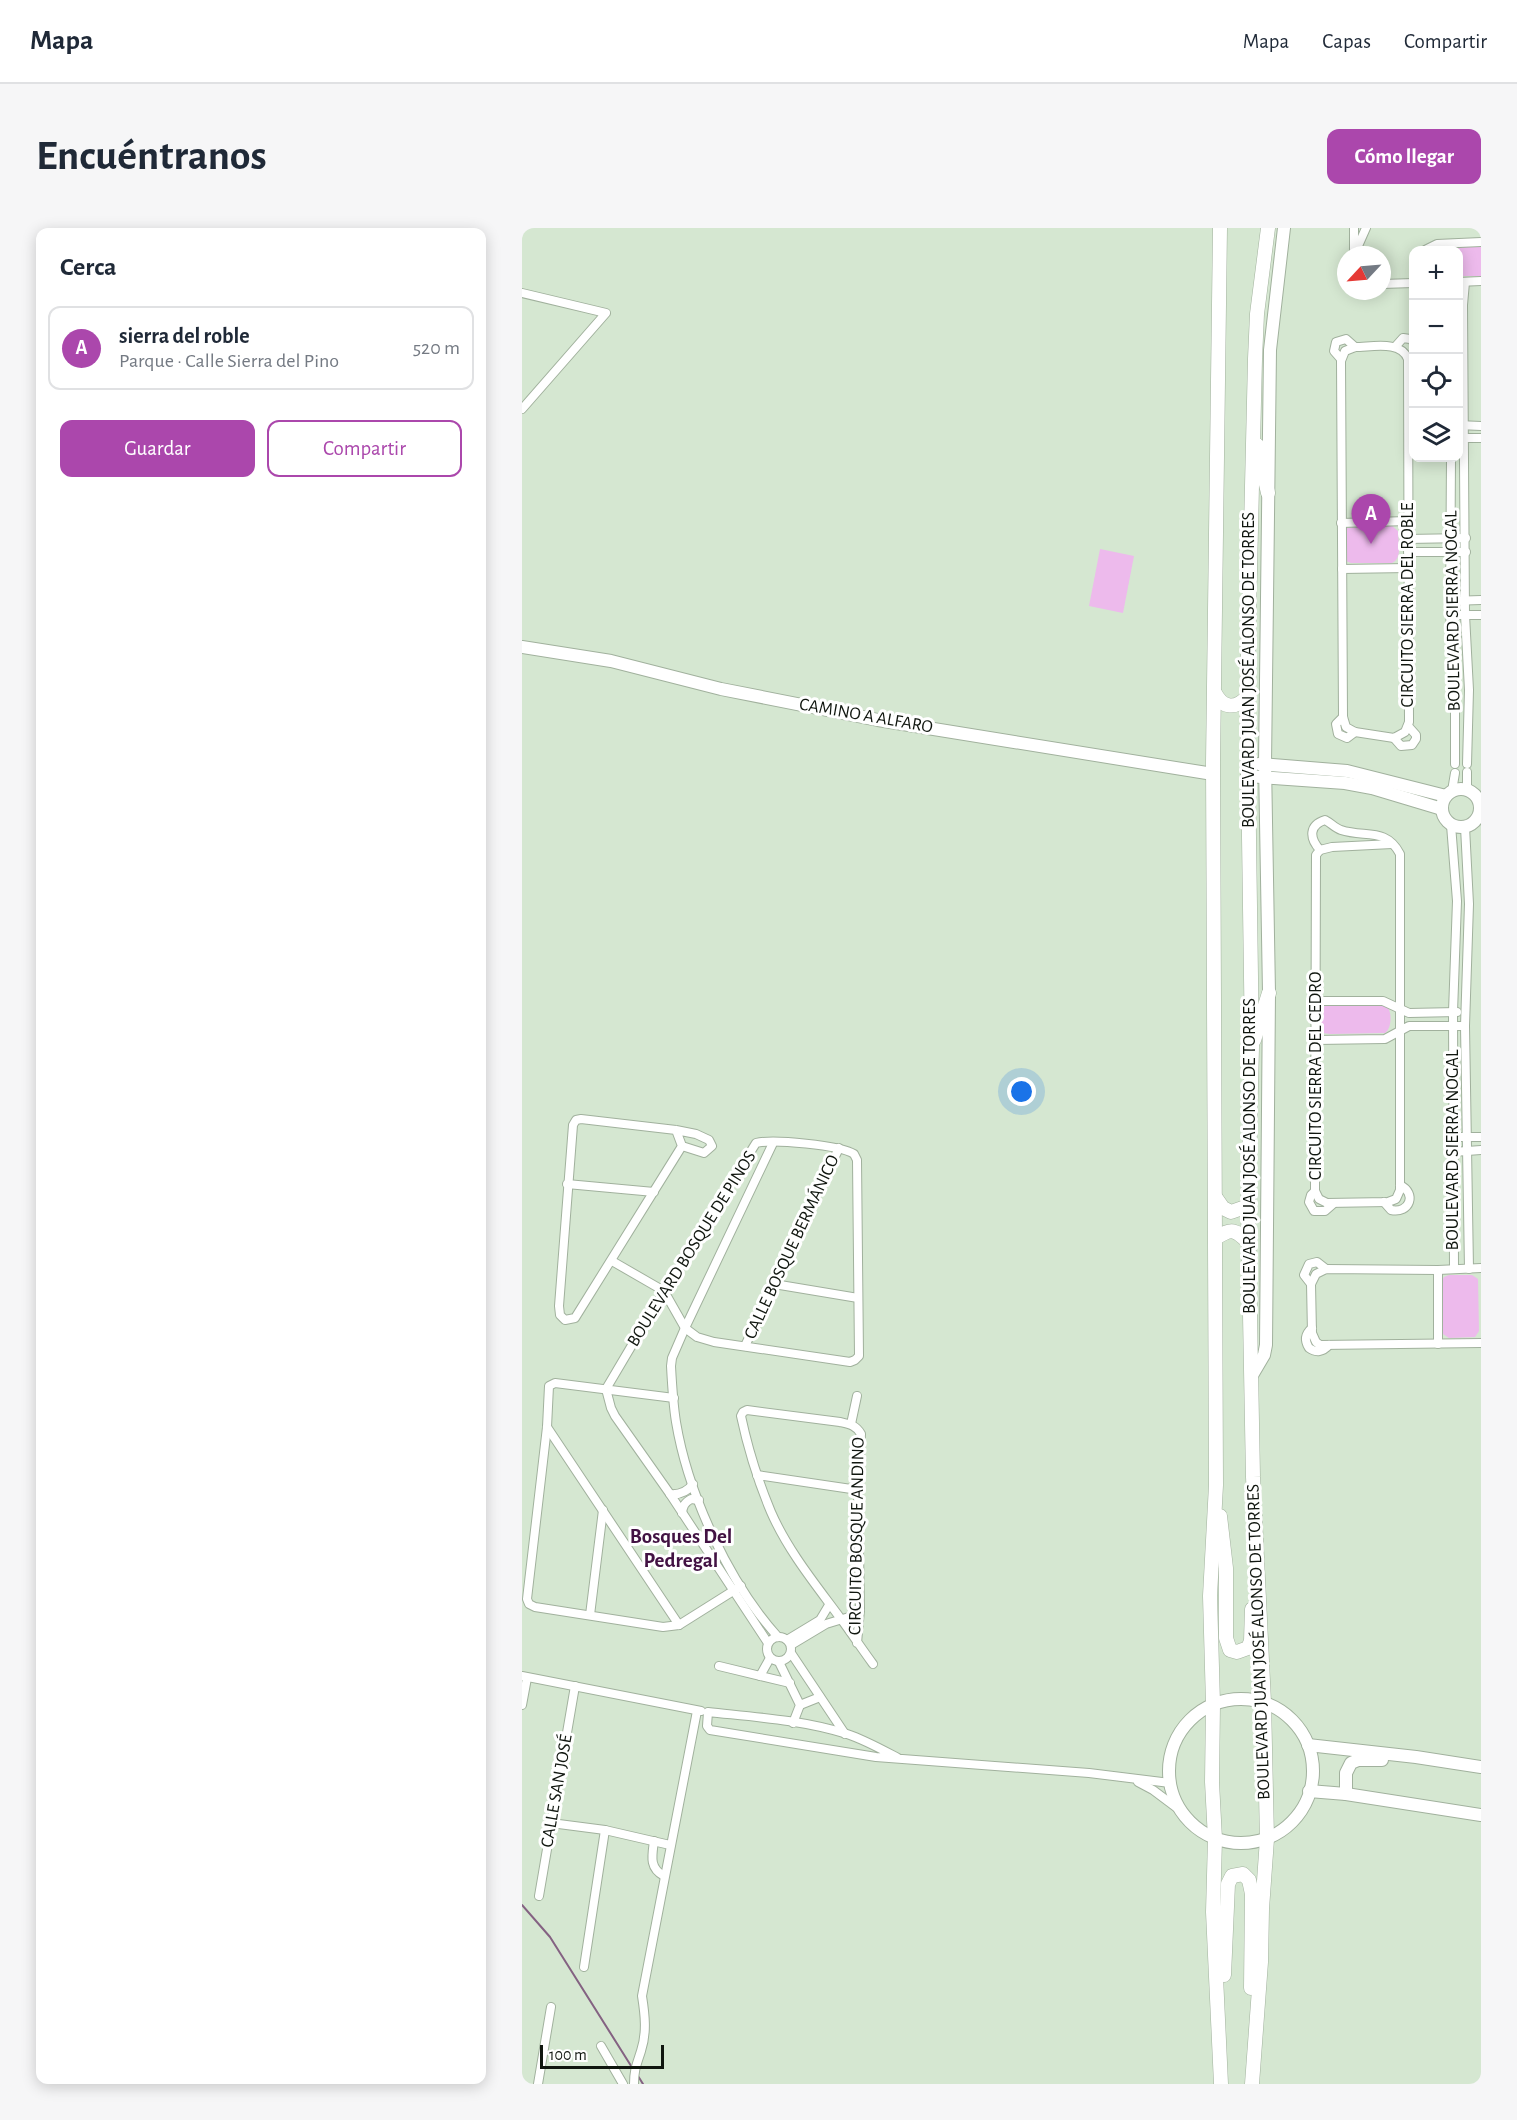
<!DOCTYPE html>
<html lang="es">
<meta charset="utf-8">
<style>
body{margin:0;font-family:"Alegreya Sans",sans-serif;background:#f6f6f7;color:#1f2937}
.controls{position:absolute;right:18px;top:18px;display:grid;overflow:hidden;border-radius:12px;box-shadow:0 3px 15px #0003}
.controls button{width:54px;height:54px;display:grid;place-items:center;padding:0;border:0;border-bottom:2px solid #e0e1e3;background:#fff;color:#1f2937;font:30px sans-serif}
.compass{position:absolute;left:815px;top:18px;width:54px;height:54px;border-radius:50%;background:#fff;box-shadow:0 3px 15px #0003;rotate:244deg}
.scale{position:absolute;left:18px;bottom:15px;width:124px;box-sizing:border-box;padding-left:6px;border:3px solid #10160f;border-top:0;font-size:16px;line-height:21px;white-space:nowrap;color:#10160f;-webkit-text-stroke:4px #fff;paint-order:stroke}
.you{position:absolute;left:500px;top:864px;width:21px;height:21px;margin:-15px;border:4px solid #fff;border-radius:50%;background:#1a73e8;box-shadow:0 0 0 9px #1a73e833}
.badge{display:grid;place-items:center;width:39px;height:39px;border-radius:50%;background:#ab47ac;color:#fff;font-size:20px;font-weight:700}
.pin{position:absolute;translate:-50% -50px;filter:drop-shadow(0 2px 3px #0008)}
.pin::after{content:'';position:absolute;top:32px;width:21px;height:18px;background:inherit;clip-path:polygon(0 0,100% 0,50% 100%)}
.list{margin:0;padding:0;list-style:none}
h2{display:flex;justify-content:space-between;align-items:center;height:78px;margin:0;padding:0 24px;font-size:26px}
h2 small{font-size:20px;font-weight:400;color:#747a83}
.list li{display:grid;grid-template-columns:39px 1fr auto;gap:18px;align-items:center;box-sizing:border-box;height:84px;margin:0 12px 12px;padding:0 12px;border:2px solid #e0e1e3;border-radius:12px}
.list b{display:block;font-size:22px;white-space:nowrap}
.list p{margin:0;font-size:20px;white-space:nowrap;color:#747a83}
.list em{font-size:20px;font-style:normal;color:#747a83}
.actions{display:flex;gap:12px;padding:18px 24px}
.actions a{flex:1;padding:14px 0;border:2px solid #ab47ac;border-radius:12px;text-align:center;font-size:21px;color:#ab47ac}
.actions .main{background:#ab47ac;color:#fff}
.icon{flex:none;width:33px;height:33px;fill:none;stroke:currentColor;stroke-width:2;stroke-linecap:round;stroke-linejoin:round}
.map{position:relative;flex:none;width:959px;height:1856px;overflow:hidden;border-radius:12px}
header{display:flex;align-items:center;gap:36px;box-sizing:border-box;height:84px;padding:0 30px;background:#fff;border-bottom:2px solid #e0e1e3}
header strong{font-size:28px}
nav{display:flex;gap:33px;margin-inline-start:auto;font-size:21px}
.intro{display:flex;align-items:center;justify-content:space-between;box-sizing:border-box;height:144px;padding:0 36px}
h1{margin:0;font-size:42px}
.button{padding:15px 27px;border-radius:12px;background:#ab47ac;color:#fff;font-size:21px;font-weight:700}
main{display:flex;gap:36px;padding:0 36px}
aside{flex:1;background:#fff;border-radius:12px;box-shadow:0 3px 15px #0003}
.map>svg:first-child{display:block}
.green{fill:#edbaec}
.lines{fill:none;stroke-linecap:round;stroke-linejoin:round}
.stream{stroke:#846282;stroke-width:2}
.street-casing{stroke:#a1b19d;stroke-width:10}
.secondary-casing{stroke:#a1b19d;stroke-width:14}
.primary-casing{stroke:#a1b19d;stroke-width:15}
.street{stroke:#fff;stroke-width:8}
.secondary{stroke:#fff;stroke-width:12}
.primary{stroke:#fff;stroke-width:14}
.labels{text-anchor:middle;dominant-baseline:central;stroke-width:6;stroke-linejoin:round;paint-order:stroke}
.street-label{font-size:18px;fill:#10160f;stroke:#fff}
.quarter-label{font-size:21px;font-weight:bold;fill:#421243;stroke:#fff}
</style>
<header>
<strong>Mapa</strong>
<nav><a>Mapa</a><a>Capas</a><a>Compartir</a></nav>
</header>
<div class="intro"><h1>Encuéntranos</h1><a class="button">Cómo llegar</a></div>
<main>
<aside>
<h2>Cerca<small></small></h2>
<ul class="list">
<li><span class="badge">A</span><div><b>sierra del roble</b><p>Parque · Calle Sierra del Pino</p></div><em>520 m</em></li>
</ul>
<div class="actions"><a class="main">Guardar</a><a>Compartir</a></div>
</aside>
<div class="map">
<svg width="959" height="1856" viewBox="0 0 959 1856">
<rect width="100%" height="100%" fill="#d5e7d1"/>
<!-- green -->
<g class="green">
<polygon points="923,19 959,19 959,48 937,48 936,22 914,22"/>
<path d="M869 297 876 303C876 314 881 330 870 335H829L824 333V300Z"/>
<polygon points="578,321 612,328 601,385 567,378"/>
<path d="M856 777 865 778C870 784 870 800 863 805L809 806 800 805 797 800V783L803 778Z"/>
<polygon points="927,1047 950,1047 956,1051 957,1103 953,1109 927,1110 921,1106 920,1053 922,1049"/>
</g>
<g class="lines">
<!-- stream -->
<g class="stream">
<polyline points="0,1677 28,1709 111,1841"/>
<polyline points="116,1848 121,1856"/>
</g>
<defs>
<g id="street">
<polyline points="832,0 832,21"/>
<polyline points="903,22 915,16 959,14"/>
<polyline points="832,27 844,0"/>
<polyline points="936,54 959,53"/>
<polyline points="943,54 941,77 943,387 947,462 945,536"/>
<polyline points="860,56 892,55"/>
<polyline points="0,65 84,85 0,181"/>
<path d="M833 119C850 119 879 112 886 131L887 494 883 504 872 510 833 504 824 499 821 489 819 133 823 123Z"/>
<polyline points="873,119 881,110 888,111 892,114"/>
<polyline points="819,131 812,123 814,114 824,111 833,119"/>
<polyline points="936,197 959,198"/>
<polyline points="936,210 959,210"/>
<polyline points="929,230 928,387 933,448 933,536"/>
<polyline points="819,295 885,293"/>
<polyline points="885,311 944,310"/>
<polyline points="886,324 944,324"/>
<polyline points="820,341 886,340"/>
<polyline points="928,373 959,372"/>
<polyline points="928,387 959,387"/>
<polyline points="821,489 814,496 816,506 825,510 833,504"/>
<polyline points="872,510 879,518 890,517 894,511 894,507 886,498"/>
<polyline points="945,562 945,544"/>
<polyline points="930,563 933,545"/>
<path d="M803 592C809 595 813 600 819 602 843 610 864 599 878 626V962L874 971 866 974 805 975 797 971 793 963 794 627 798 622C787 610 787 597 803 592Z"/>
<polyline points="929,597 935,673 931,784 932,1041"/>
<polyline points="943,599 947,676 943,798 947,1041"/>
<polyline points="798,622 810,619 870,616"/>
<polyline points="794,773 861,773 887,785 935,784"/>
<polyline points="794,812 863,811 887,798 943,798"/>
<polyline points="154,902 160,918 53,1090 43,1092 38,1087 37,1078 51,897 54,892 59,891 154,902 174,906 187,912 190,918 182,925 160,918"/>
<polyline points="931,909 959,909"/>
<path d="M251 915 163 1100 150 1130 149 1138C150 1157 151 1175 154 1194 166 1266 207 1355 256 1409"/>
<polyline points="931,924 959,922"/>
<polyline points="45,956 132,964"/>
<polyline points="793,963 789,967 787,974 792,983 803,983 811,976"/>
<path d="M862 974 869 982C888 986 895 965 878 957"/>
<path d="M90 1033 142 1063 163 1100 175 1109 192 1114 328 1134 333 1132 337 1128 335 932 332 926C318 917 251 911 234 915L142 1063 84 1161 89 1180 93 1188 148 1266 246 1415"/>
<polyline points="959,1040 916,1042 804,1041 794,1046 789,1056 790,1105 794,1114 798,1117 959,1115"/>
<polyline points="916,1042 916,1116"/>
<polyline points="252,1056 336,1070"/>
<polyline points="789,1056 782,1047 787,1036 795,1034 804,1041"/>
<path d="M790 1100C783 1106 782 1112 787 1120 794 1125 801 1124 807 1117"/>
<polyline points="223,1118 317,920"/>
<polyline points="152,1170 33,1155 27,1158 25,1199 5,1371 7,1376 13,1379 141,1399 157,1397 219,1358"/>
<polyline points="329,1196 335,1168"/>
<polyline points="25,1199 157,1397"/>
<polyline points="235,1247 336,1262"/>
<path d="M148 1266C158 1267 165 1264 171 1256"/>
<path d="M160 1285C161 1278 162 1275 169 1271L177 1272"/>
<polyline points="68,1387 81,1282"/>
<circle cx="257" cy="1421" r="12"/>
<polyline points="265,1412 298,1392 307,1377"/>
<path d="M335 1415 338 1382 336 1262 339 1206C334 1197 327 1196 318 1194L225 1182 221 1184 219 1188C226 1221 236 1253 249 1284 266 1323 294 1357 319 1391 330 1406 340 1421 351 1436"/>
<polyline points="269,1417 304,1396 327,1389 338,1382"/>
<polyline points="269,1425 323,1506"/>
<polyline points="257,1434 278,1477 271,1495"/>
<polyline points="197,1438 268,1455"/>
<polyline points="0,1448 179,1483"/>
<polyline points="238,1448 248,1430"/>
<polyline points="0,1477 5,1450"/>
<polyline points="278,1477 298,1469"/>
<path d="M376 1530C359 1521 343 1512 325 1506 281 1492 232 1489 186 1484L185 1498 188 1502 354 1529 567 1545 648 1555"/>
<polyline points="616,1554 631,1562 655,1580"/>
<polyline points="29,1595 83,1602 148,1617"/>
<path d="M132 1613C130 1628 127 1640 142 1648"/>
<polyline points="17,1668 53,1458"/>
<polyline points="62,1739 83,1602"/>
<polyline points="79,1818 101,1856"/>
<polyline points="16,1856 29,1779"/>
<path d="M112 1856C112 1841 115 1836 119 1823 125 1805 123 1787 120 1768L175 1483"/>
</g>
<g id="secondary">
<polyline points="0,419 89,433 199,461 356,492 691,546"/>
<polyline points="737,536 825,543 924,568"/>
<polyline points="725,548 823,555 850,560 920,581"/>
<circle cx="939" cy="580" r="19"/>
<polyline points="729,1149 742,1127 744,1117 747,765 743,536 748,122 762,0"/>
<circle cx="719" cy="1543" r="72"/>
<polyline points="786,1517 894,1529 959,1539"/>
<polyline points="787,1563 824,1566 959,1587"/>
<polyline points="824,1566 824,1545 829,1535 836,1532 860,1532"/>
</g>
<g id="primary">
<polyline points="698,0 691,534 694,1257 688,1368 691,1476 690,1554 693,1611 691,1684 699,1856"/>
<polyline points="735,217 746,265"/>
<path d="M693 465C701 481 714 481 725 469"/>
<polyline points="732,812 747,765"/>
<polyline points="694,970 701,980 709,984 726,978"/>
<path d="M694 1010C710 1000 713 1001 727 1015"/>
<polyline points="698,1288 704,1340 704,1410 708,1422 715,1424 726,1420 729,1413 730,1381"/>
<polyline points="702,1747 706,1656 710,1648 721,1646 727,1652 730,1666 729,1760"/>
<polyline points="730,1856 739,1734 740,1681 745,1611 742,1474 731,1249 726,978 730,819 725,469 733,131 735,86 746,0"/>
</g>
</defs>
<!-- street casing -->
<use href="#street" class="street-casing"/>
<!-- secondary casing -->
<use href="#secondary" class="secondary-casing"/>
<!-- primary casing -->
<use href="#primary" class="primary-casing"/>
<!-- street -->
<use href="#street" class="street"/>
<!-- secondary -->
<use href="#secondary" class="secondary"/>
<!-- primary -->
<use href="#primary" class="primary"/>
</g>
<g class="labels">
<!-- street labels -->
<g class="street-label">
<text transform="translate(886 377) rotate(-90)">CIRCUITO SIERRA DEL ROBLE</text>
<text transform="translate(931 383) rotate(-91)">BOULEVARD SIERRA NOGAL</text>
<text transform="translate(727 442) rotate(-90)">BOULEVARD JUAN JOSÉ ALONSO DE TORRES</text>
<text transform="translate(344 488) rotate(10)">CAMINO A ALFARO</text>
<text transform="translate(794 848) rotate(-90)">CIRCUITO SIERRA DEL CEDRO</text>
<text transform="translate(931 922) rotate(-90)">BOULEVARD SIERRA NOGAL</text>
<text transform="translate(728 928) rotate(-90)">BOULEVARD JUAN JOSÉ ALONSO DE TORRES</text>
<text transform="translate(270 1019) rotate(-65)">CALLE BOSQUE BERMÁNICO</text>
<text transform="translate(170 1021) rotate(-58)">BOULEVARD BOSQUE DE PINOS</text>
<text transform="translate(335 1308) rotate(-89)">CIRCUITO BOSQUE ANDINO</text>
<text transform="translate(737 1414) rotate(-92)">BOULEVARD JUAN JOSÉ ALONSO DE TORRES</text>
<text transform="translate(35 1563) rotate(-80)">CALLE SAN JOSÉ</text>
</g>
<!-- quarter labels -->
<g class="quarter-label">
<text x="159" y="1308">Bosques Del<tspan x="159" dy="24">Pedregal</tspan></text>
</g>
</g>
</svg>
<div class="controls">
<button>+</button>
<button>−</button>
<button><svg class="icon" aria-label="locate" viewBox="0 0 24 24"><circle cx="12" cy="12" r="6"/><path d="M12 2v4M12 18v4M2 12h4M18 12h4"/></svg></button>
<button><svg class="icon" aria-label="layers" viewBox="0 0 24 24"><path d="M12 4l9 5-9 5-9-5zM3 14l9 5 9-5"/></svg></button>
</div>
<svg class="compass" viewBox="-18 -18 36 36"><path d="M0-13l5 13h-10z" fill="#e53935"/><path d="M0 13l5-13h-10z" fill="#747a83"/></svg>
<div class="scale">100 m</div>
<div class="you"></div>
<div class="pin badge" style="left:849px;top:316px">A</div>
</div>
</main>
